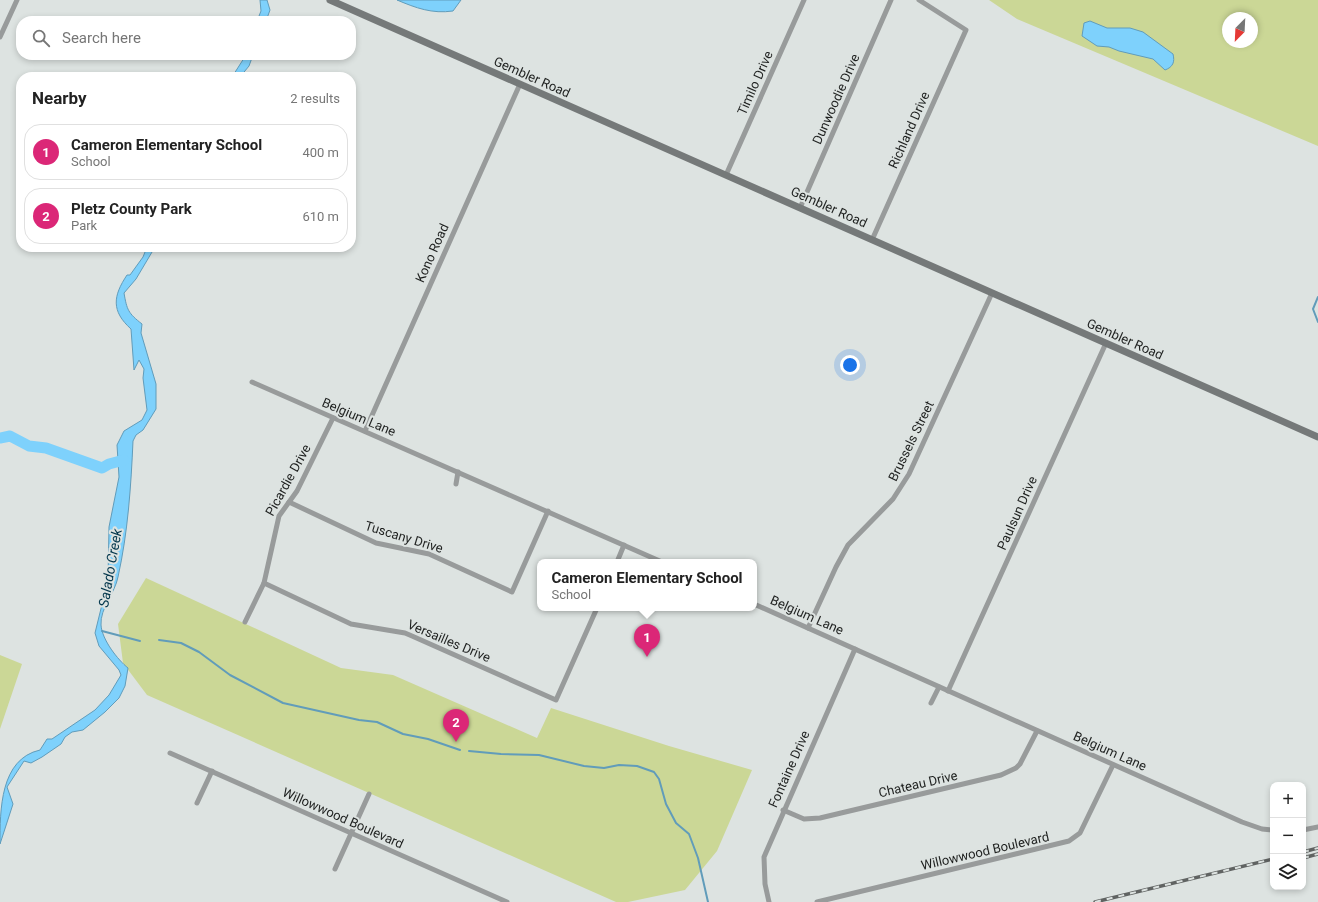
<!DOCTYPE html>
<meta charset="utf-8">
<style>
body{margin:0;font-family:Roboto,sans-serif;background:#f2f2f2;color:#222}
.controls{position:absolute;right:12px;bottom:12px;display:grid;overflow:hidden;border-radius:8px;box-shadow:0 2px 6px #0003}
.controls button{width:36px;height:36px;display:grid;place-items:center;padding:0;border:0;border-bottom:1px solid #e0e0e0;background:#fff;color:#222;font:20px sans-serif}
.compass{position:absolute;left:1222px;top:12px;width:36px;height:36px;border-radius:50%;background:#fff;box-shadow:0 2px 6px #0003;rotate:204deg}
.you{position:absolute;left:850px;top:365px;width:14px;height:14px;margin:-10px;border:3px solid #fff;border-radius:50%;background:#1a73e8;box-shadow:0 0 0 6px #1a73e833}
.badge{display:grid;place-items:center;width:26px;height:26px;border-radius:50%;background:#db2777;color:#fff;font-size:13px;font-weight:700}
.pin{position:absolute;translate:-50% -33px;filter:drop-shadow(0 1px 2px #0008)}
.pin::after{content:'';position:absolute;top:21px;width:14px;height:12px;background:inherit;clip-path:polygon(0 0,100% 0,50% 100%)}
.popup{position:absolute;left:537px;top:559px;width:220px;height:52px;box-sizing:border-box;display:grid;place-content:center;border-radius:8px;background:#fff;filter:drop-shadow(0 1px 3px #0005);font-size:13px;white-space:nowrap;color:#767676}
.popup b{font-size:15px;color:#222}
.popup::after{content:'';position:absolute;left:50%;top:100%;margin-left:-8px;border:8px solid transparent;border-top-color:#fff}
.list{margin:0;padding:0;list-style:none}
h2{display:flex;justify-content:space-between;align-items:center;height:52px;margin:0;padding:0 16px;font-size:17px}
h2 small{font-size:13px;font-weight:400;color:#767676}
.list li{display:grid;grid-template-columns:26px 1fr auto;gap:12px;align-items:center;box-sizing:border-box;height:56px;margin:0 8px 8px;padding:0 8px;border:1px solid #e0e0e0;border-radius:16px}
.list b{display:block;font-size:15px;white-space:nowrap}
.list p{margin:0;font-size:13px;white-space:nowrap;color:#767676}
.list em{font-size:13px;font-style:normal;color:#767676}
.icon{flex:none;width:22px;height:22px;fill:none;stroke:currentColor;stroke-width:2;stroke-linecap:round;stroke-linejoin:round}
.map{position:relative;flex:none;width:1318px;height:902px;overflow:hidden}
.search{position:absolute;background:#fff;box-shadow:0 2px 6px #0003;left:16px;top:16px;width:340px;height:44px;display:flex;align-items:center;gap:10px;box-sizing:border-box;padding:0 14px;border-radius:16px;color:#767676;font-size:15px}
.panel{position:absolute;background:#fff;box-shadow:0 2px 6px #0003;left:16px;top:72px;width:340px;height:180px;border-radius:16px}
.map>svg:first-child{display:block}
.green{fill:#cbd796;fill-rule:evenodd}
.water{fill:#7ed1fc;stroke:#619cba}
.lines{fill:none;stroke-linecap:round;stroke-linejoin:round}
.stream{stroke:#619cba;stroke-width:2}
.river{stroke:#7ed1fc;stroke-width:11}
.minor{stroke:#989b9b;stroke-width:5}
.secondary{stroke:#757979;stroke-width:7}
.rail-casing{stroke:#606362;stroke-width:3.5}
.rail{stroke:#dde3e1;stroke-width:2;stroke-dasharray:6;stroke-linecap:butt}
.labels{text-anchor:middle;dominant-baseline:central;stroke-width:4;stroke-linejoin:round;paint-order:stroke}
.street-label{font-size:13px;fill:#1e201f;stroke:#dde3e1}
.water-label{font-size:14px;font-style:italic;fill:#06394e;stroke:#dde3e1}
</style>
<div class="map">
<svg width="1318" height="902" viewBox="0 0 1318 902">
<rect width="100%" height="100%" fill="#dde3e1"/>
<!-- green -->
<g class="green">
<path d="M989 0H1318V146L1017 19ZM1228 18H1252V42H1228Z"/>
<polygon points="146,578 341,668 393,675 537,738 551,708 669,746 752,770 717,851 685,890 628,902 616,902 147,695 123,663 118,624"/>
<polygon points="0,655 22,664 0,729"/>
</g>
<!-- water -->
<g class="water">
<polygon points="260,0 267,0 270,10 266,21 257,21 261,11"/>
<path d="M397 0H461L453 11C432 14 416 8 397 0Z"/>
<path d="M1090 21 1107 28H1130L1143 32 1173 54C1175 62 1173 67 1165 70L1153 59 1119 51 1109 47 1097 46 1082 36 1084 23Z"/>
<polygon points="246,55 253,55 249,66 240,77 232,77"/>
<path d="M147 247H155L136 279 124 293C127 310 128 313 142 324L141 333 156 384V409L143 430 136 435 133 441C131 486 128 532 118 577 115 593 100 608 101 625 102 640 118 660 128 668L125 686 119 698 105 712 83 730 72 732 65 737 61 744 42 757 31 763 24 761 7 787 13 804 0 844C0 810 0 759 40 750L47 739H52L95 710 109 695 121 675 119 670 99 646 95 633 108 580 109 527 119 477 117 445 124 431 142 420 147 410 143 378 144 369 139 360 134 370 131 329C111 311 113 296 127 275H130L143 257Z"/>
</g>
<g class="lines">
<!-- stream -->
<g class="stream">
<polyline points="1318,297 1313,309 1318,322"/>
<polyline points="102,631 140,641"/>
<polyline points="159,640 181,643 199,652 230,675 283,703 359,720 377,722 403,734 428,739 460,750"/>
<polyline points="469,751 501,754 539,755 584,766 604,768 619,765 637,766 654,772 659,779 666,804 676,823 689,834 698,858 708,902"/>
</g>
<!-- river -->
<polyline class="river" points="0,438 10,436 29,446 46,448 102,468 109,464 124,460"/>
<!-- minor -->
<g class="minor">
<polyline points="0,37 17,0"/>
<polyline points="726,175 804,0"/>
<polyline points="800,208 891,0"/>
<polyline points="872,240 966,30 919,0"/>
<polyline points="252,382 662,562"/>
<polyline points="365,431 520,84"/>
<polyline points="456,484 458,472"/>
<polyline points="289,502 376,543 429,554 512,592 548,511"/>
<polyline points="617,562 624,545"/>
<polyline points="264,583 351,624 405,633 412,636 556,700 597,608"/>
<polyline points="754,604 1242,822 1262,829 1273,830"/>
<polyline points="245,622 264,583 279,516 297,491 333,418"/>
<polyline points="808,628 836,567 848,545 893,499 909,474 992,293"/>
<polyline points="948,691 1106,343"/>
<polyline points="931,703 939,687"/>
<polyline points="170,753 507,902"/>
<polyline points="197,803 212,771"/>
<polyline points="783,810 804,819 820,818 1001,775 1016,768 1020,764 1037,731"/>
<polyline points="1303,830 1318,827"/>
<polyline points="335,869 369,794"/>
<polyline points="769,902 765,884 764,857 855,649"/>
<polyline points="817,902 1069,841 1080,833 1113,765"/>
</g>
<!-- secondary -->
<polyline class="secondary" points="330,0 1318,437"/>
<defs>
<g id="rail">
<polyline points="1303,852 1318,848"/>
<polyline points="1303,858 1318,854"/>
<polyline points="1095,902 1273,859"/>
</g>
</defs>
<!-- rail casing -->
<use href="#rail" class="rail-casing"/>
<!-- rail -->
<use href="#rail" class="rail"/>
</g>
<g class="labels">
<!-- street labels -->
<g class="street-label">
<text transform="translate(532 77) rotate(24)">Gembler Road</text>
<text transform="translate(755 83) rotate(-66)">Timilo Drive</text>
<text transform="translate(836 99) rotate(-66)">Dunwoodie Drive</text>
<text transform="translate(909 130) rotate(-66)">Richland Drive</text>
<text transform="translate(829 207) rotate(24)">Gembler Road</text>
<text transform="translate(432 253) rotate(-66)">Kono Road</text>
<text transform="translate(1125 339) rotate(24)">Gembler Road</text>
<text transform="translate(359 417) rotate(23)">Belgium Lane</text>
<text transform="translate(911 441) rotate(-64)">Brussels Street</text>
<text transform="translate(288 480) rotate(-61)">Picardie Drive</text>
<text transform="translate(1017 513) rotate(-66)">Paulsun Drive</text>
<text transform="translate(404 537) rotate(17)">Tuscany Drive</text>
<text transform="translate(807 615) rotate(24)">Belgium Lane</text>
<text transform="translate(449 641) rotate(23)">Versailles Drive</text>
<text transform="translate(1110 751) rotate(24)">Belgium Lane</text>
<text transform="translate(789 769) rotate(-66)">Fontaine Drive</text>
<text transform="translate(918 784) rotate(-13)">Chateau Drive</text>
<text transform="translate(343 818) rotate(24)">Willowwood Boulevard</text>
<text transform="translate(985 851) rotate(-13)">Willowwood Boulevard</text>
</g>
<!-- water labels -->
<g class="water-label">
<text transform="translate(110 568) rotate(-80)">Salado Creek</text>
</g>
</g>
</svg>
<div class="controls">
<button>+</button>
<button>−</button>
<button><svg class="icon" aria-label="layers" viewBox="0 0 24 24"><path d="M12 4l9 5-9 5-9-5zM3 14l9 5 9-5"/></svg></button>
</div>
<svg class="compass" viewBox="-18 -18 36 36"><path d="M0-13l5 13h-10z" fill="#e53935"/><path d="M0 13l5-13h-10z" fill="#767676"/></svg>
<div class="you"></div>
<div class="pin badge" style="left:647px;top:657px">1</div>
<div class="popup"><b>Cameron Elementary School</b>School</div>
<div class="pin badge" style="left:456px;top:742px">2</div>
<div class="search"><svg class="icon" aria-label="search" viewBox="0 0 24 24"><circle cx="10" cy="10" r="6"/><path d="M15 15l6 6"/></svg>Search here</div>
<section class="panel">
<h2>Nearby<small>2 results</small></h2>
<ul class="list">
<li><span class="badge">1</span><div><b>Cameron Elementary School</b><p>School</p></div><em>400 m</em></li>
<li><span class="badge">2</span><div><b>Pletz County Park</b><p>Park</p></div><em>610 m</em></li>
</ul>
</section>
</div>
